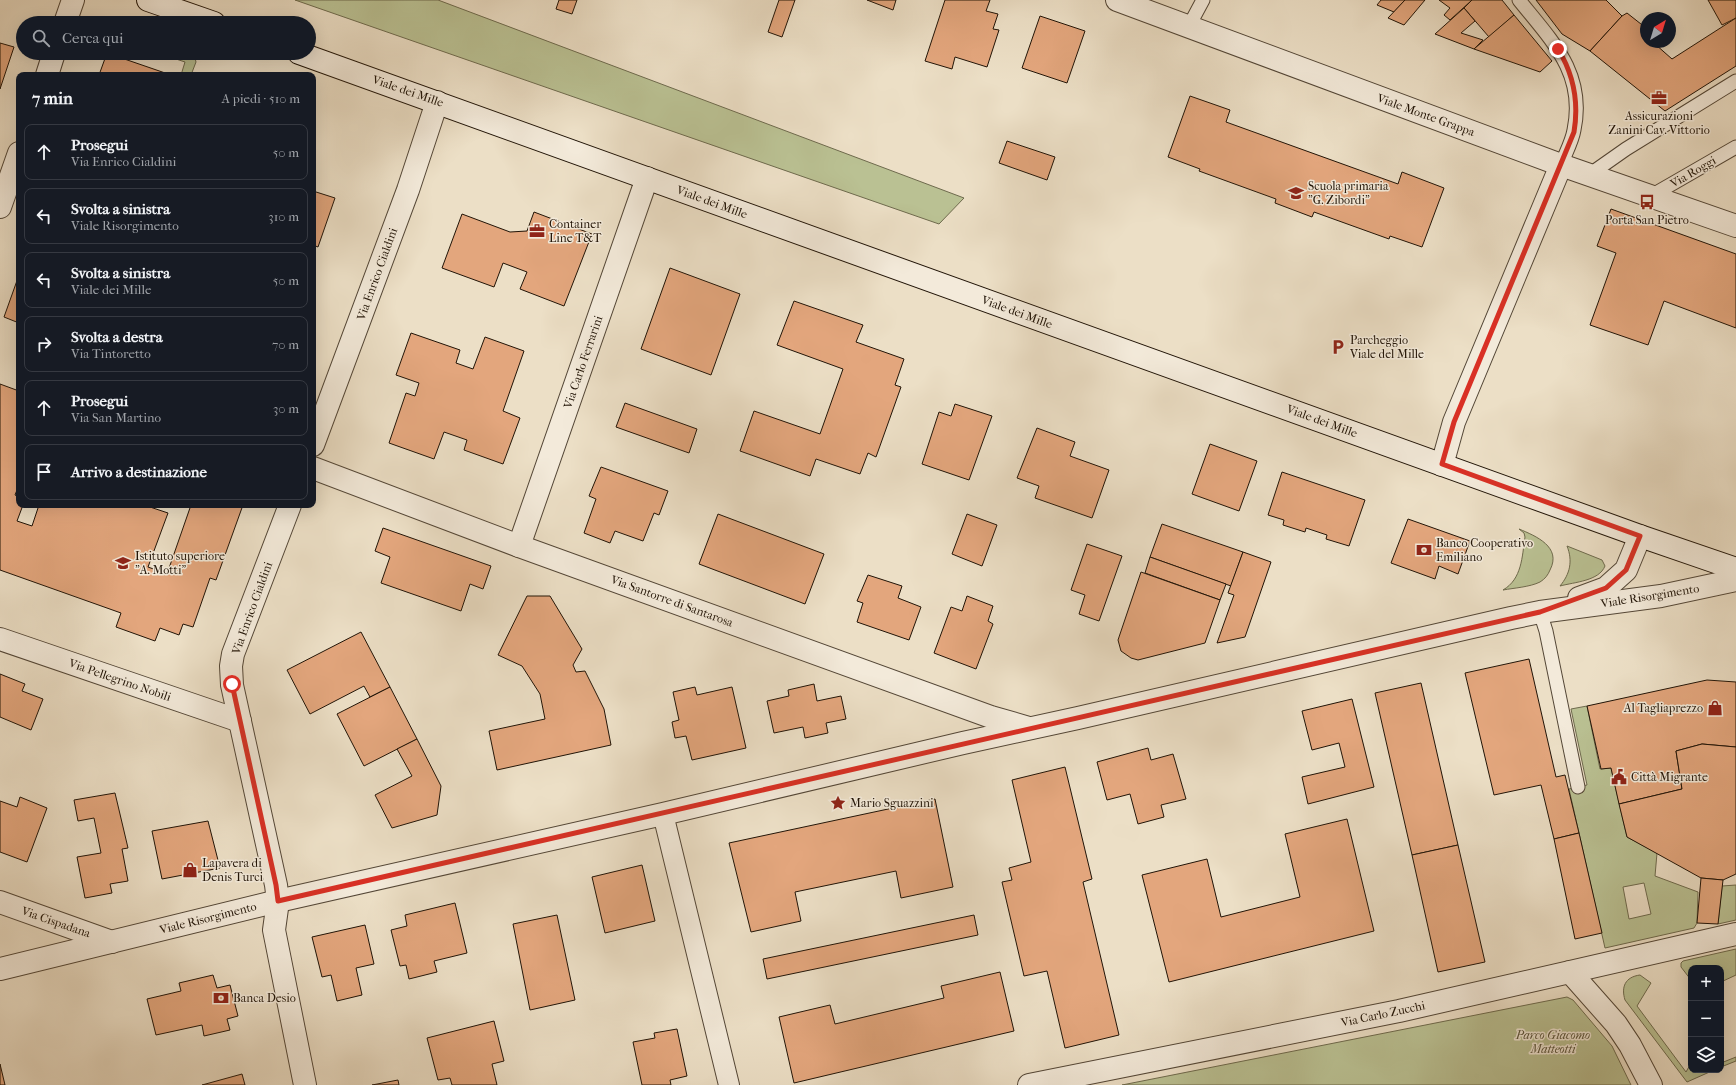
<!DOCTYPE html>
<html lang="it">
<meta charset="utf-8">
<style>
body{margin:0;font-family:"IM FELL French Canon",serif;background:#242831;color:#f1f3f6}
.controls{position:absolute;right:12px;bottom:12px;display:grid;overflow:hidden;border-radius:8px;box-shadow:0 4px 16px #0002}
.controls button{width:36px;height:36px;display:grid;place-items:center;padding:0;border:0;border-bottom:1px solid #363941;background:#171b24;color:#f1f3f6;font:20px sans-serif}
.compass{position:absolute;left:1640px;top:12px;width:36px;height:36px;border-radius:50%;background:#171b24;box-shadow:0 4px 16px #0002;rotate:38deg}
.stop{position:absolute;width:12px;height:12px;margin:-9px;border:3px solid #d93025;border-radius:50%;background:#fff}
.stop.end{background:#d93025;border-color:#fff;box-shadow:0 1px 4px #0008}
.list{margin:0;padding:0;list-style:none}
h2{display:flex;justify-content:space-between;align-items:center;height:52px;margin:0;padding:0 16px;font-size:17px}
h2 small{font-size:13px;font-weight:400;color:#9ea1a6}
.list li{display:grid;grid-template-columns:26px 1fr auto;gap:12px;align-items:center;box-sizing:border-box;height:56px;margin:0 8px 8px;padding:0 8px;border:1px solid #363941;border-radius:8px}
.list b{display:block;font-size:15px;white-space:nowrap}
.list p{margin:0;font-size:13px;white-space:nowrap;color:#9ea1a6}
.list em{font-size:13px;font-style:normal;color:#9ea1a6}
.icon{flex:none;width:22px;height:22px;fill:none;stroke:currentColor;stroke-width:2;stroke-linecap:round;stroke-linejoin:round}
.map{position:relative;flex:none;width:1736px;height:1085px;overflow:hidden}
.search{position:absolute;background:#171b24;box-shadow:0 4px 16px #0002;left:16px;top:16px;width:300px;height:44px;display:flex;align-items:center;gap:10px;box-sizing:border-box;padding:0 14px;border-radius:22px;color:#9ea1a6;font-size:15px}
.panel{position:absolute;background:#171b24;box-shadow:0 4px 16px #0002;left:16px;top:72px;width:300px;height:436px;border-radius:8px}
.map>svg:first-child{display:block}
.green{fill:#bac193;stroke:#6e6a4d;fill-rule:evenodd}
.building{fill:#e3a67d;stroke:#211407}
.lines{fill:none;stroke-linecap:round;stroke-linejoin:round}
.service-casing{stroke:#544737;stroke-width:15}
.pedestrian-casing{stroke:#544737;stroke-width:22}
.minor-casing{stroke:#544737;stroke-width:24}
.secondary-casing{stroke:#211407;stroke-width:24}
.service{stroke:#f3eada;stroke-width:13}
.pedestrian{stroke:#f3eada;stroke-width:20}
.minor{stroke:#f3eada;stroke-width:22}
.secondary{stroke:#f3eada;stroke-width:22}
.route{stroke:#d93025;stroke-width:5}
.labels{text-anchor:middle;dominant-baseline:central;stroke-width:3;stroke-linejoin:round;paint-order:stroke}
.street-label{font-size:12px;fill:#211407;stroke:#f3eada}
.poi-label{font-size:12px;fill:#211407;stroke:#f3eada;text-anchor:start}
.park-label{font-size:12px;font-style:italic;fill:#575138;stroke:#f3eada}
</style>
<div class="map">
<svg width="1736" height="1085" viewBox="0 0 1736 1085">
<rect width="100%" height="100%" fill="#ecdfc6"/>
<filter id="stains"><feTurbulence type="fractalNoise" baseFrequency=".005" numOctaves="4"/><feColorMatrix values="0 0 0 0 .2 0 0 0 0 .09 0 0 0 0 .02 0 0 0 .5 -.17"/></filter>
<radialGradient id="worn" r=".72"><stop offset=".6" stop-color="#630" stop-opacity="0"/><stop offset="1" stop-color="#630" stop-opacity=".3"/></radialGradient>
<!-- green -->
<g class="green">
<polygon points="295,0 438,0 964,198 939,224"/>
<polygon points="158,53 191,54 195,58 196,62 191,75 181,75 185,62"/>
<path d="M1519 529C1536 536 1562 547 1550 570 1548 575 1545 579 1540 582 1530 587 1514 588 1503 590 1522 579 1522 557 1525 537L1524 533Z"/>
<path d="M1567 546 1602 560 1605 566C1599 581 1575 582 1560 586 1570 574 1573 561 1567 546Z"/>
<path d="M1587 706 1600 769 1611 768 1627 837 1657 853 1655 876 1698 892 1697 923 1694 928 1605 948 1569 789 1587 785 1571 709ZM1644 883 1651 914 1629 919 1623 887Z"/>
<polygon points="1736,885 1736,920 1718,924 1722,886"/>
<polygon points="1736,949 1736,975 1721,982 1721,968 1691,968 1691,980 1681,967 1681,963 1683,961"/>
<path d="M1640 975 1651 983 1637 1006 1686 1072 1691 1063V1070H1714L1687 1082 1625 1000C1621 987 1625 977 1640 975Z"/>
<polygon points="1567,997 1573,1000 1612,1046 1631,1085 1122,1085"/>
<polygon points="1736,1057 1736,1061 1721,1067 1721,1063"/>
</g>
<!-- building -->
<g class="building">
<polygon points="559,0 577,0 572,14 556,9"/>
<polygon points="779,0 795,0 782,37 768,32"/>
<polygon points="867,0 896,0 893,10"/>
<polygon points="945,0 990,0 986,11 998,14 993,29 999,30 987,67 955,57 952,69 925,61"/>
<polygon points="1381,0 1405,0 1394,12 1377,5"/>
<polygon points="1405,0 1425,0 1404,25 1388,18"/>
<polygon points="1439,0 1472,0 1450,20 1444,15 1450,8"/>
<polygon points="1472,0 1502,0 1514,15 1489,37 1464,8"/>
<polygon points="1536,0 1606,0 1622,16 1590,51 1562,34"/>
<polygon points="1708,0 1736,0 1736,18 1722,25"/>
<polygon points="1464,8 1475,21 1461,33 1483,40 1474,49 1435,34"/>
<polygon points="1627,13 1646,28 1646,42 1656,42 1655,44 1672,59 1736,18 1736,66 1665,111 1590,51 1622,16"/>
<polygon points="1514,15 1552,61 1540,72 1474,49"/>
<polygon points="1040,16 1085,31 1067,83 1022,68"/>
<polygon points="0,43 14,47 0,89"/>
<polygon points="107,53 171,75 99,75"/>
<polygon points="1190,96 1230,110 1226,122 1398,184 1402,172 1444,188 1422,247 1390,236 1389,239 1314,212 1312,217 1275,203 1276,199 1199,171 1200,169 1168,157"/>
<polygon points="1007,141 1055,157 1047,180 999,163"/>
<polygon points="313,191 335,198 318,247 313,245"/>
<polygon points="1611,209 1736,254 1736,328 1664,301 1648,345 1590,325 1616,253 1597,246"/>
<polygon points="534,212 592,234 564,306 520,289 527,272 503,263 494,287 442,268 462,214 510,232 527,231"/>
<polygon points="670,268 740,294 711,375 641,349"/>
<polygon points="19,275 19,323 4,317"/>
<polygon points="794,301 863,325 856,342 904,359 895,385 901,387 876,457 868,453 860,474 816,459 810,476 740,451 754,411 820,434 843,369 777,345"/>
<polygon points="411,333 460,350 456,363 473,369 485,337 524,351 503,411 520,418 503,464 464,450 467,440 444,432 434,459 389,443 406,393 415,396 419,383 396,375"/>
<polygon points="0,384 19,391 19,485 15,495 19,497 19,505 23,505 17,521 32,526 39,505 144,505 168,513 148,567 167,574 191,505 243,505 216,580 210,578 193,627 183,624 179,635 160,628 155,641 116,627 121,613 0,570"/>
<polygon points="625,403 697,429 689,453 616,427"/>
<polygon points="955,404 992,416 969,480 922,464 939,412 951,416"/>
<polygon points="1037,428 1075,442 1070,456 1109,470 1092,518 1035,498 1039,486 1017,478"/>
<polygon points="1210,444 1257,461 1239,511 1192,494"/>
<polygon points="601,467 668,491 659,515 654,513 643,541 615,531 610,543 584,533 596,499 589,496"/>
<polygon points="1282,472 1365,500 1349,546 1326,539 1327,535 1306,528 1305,532 1283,525 1284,520 1268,515"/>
<polygon points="718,514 824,554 805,604 699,564"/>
<polygon points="967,514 997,525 982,566 952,554"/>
<polygon points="1408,519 1470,541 1458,574 1439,566 1435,579 1391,563"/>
<polygon points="1162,524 1243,552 1231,586 1150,557"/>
<polygon points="383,528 491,566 483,589 470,584 461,611 381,583 390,557 375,551"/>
<polygon points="1087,544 1122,556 1099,621 1079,614 1085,595 1071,590"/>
<polygon points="1243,552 1271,562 1245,637 1217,643 1234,595 1228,593"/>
<polygon points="1150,557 1226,584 1220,600 1145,573"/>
<polygon points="1141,572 1220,600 1205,643 1138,660 1131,658 1121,651 1118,640"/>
<polygon points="868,575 902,586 898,598 921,607 909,640 857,622 863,603 857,601"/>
<polygon points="527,596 550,596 582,649 573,665 576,672 585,671 604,709 611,745 497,770 489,731 545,719 540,694 522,666 498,655"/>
<polygon points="967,596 993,606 988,621 993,624 976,669 934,653 951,607 962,611"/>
<polygon points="361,632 390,687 370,697 364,686 310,714 287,670"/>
<polygon points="1529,659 1556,777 1565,775 1579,833 1554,839 1541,785 1494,795 1465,673"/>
<polygon points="0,674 25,684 22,691 43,699 31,730 0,717"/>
<polygon points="1707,680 1736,682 1736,747 1702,744 1676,751 1682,789 1619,804 1611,768 1601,769 1587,706"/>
<polygon points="1421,683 1458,845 1412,855 1375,693"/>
<polygon points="814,684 817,701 841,696 846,719 826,723 828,733 805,738 803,727 774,733 767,701 789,696 788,690"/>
<polygon points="390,687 417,739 364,766 337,714"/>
<polygon points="695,687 697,695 732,687 746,748 692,760 686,736 675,738 672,722 679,720 673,692"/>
<polygon points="1352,699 1374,787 1308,804 1302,777 1345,767 1339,743 1312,750 1302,711"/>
<polygon points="417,739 441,786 437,815 392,828 375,795 412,776 397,749"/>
<polygon points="1702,744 1736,747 1736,874 1723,880 1701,878 1627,837 1619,804 1682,789 1676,751"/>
<polygon points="1148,748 1151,760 1173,754 1186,799 1161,805 1164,817 1138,824 1130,794 1107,800 1097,762"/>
<polygon points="1065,767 1092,879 1083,882 1119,1035 1065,1048 1047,971 1024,976 1002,882 1012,880 1009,868 1031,862 1012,780"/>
<polygon points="115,793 128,848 122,849 128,881 110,884 112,893 85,898 77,857 101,853 94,818 78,821 74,800"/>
<polygon points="20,797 47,808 27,862 0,852 0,801 17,807"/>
<polygon points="935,799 953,887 901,898 896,871 795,892 801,921 751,932 729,843"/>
<polygon points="1347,819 1374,931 1169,982 1142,875 1207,859 1221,917 1300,897 1285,834"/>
<polygon points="208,821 220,868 162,879 152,831"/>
<polygon points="1579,833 1602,933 1575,939 1554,839"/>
<polygon points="1458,845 1485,962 1438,972 1412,855"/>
<polygon points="642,865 655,921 605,933 592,877"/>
<polygon points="1701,878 1723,880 1718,924 1697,923"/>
<polygon points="455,903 467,953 434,961 437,972 409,979 406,965 400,966 391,930 407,926 405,915"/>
<polygon points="557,915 575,1000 530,1010 513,924"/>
<polygon points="974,915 978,935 767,979 763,959"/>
<polygon points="365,925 374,964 356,968 362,995 337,1001 331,975 322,977 312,937"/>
<polygon points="1000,972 1014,1031 794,1083 779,1017 830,1005 835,1024 944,998 941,986"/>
<polygon points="213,975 217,988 230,985 238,1016 227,1019 230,1030 204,1036 202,1025 156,1035 147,999 181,991 179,983"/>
<polygon points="494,1021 504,1061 492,1064 497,1085 452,1085 450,1078 438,1080 427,1038"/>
<polygon points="677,1029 687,1076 670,1080 671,1085 642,1085 633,1042 655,1038 654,1033"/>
<polygon points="0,1064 5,1085 0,1085"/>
<polygon points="242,1074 245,1085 202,1085"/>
<polygon points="398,1080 399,1085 372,1085"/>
</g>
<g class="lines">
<defs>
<g id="service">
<path d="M1519 0C1551 40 1586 73 1574 130 1572 142 1565 154 1561 165"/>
<polyline points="1189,26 1203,0"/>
<polyline points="1589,175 1626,149 1736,81"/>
<polyline points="1651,196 1736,147"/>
<polyline points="1540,612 1546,631 1578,787"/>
</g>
<polyline id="pedestrian" points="663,814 729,1085"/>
<g id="minor">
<polyline points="1117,0 1561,165 1736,226"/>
<polyline points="65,23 73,0"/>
<polyline points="47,75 54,53"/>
<polyline points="0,207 19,153"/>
<polyline points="313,445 408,190 437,102"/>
<polyline points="1442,465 1454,422 1561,165"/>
<polyline points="313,468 519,546 991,717 1029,728"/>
<polyline points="290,505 233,654 231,666 232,685 276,885 278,901 274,930 305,1085"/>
<polyline points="519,546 647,178"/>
<polyline points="1579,598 1606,588 1626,570 1640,536"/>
<polyline points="0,639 240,721"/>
<polyline points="0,902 112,942"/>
<polyline points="0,969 278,901 663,814 963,743 1078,718 1511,618 1540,612 1661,596 1736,580"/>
<polyline points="1570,972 1616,1024 1630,1045 1651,1085"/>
<polyline points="1029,1085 1399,1011 1736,934"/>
</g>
<g id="secondary">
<polyline points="148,0 214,23"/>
<polyline points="299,53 1640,536 1736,569"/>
</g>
</defs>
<!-- service casing -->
<use href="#service" class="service-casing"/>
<!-- pedestrian casing -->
<use href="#pedestrian" class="pedestrian-casing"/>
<!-- minor casing -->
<use href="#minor" class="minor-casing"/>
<!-- secondary casing -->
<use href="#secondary" class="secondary-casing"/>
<!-- service -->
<use href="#service" class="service"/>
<!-- pedestrian -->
<use href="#pedestrian" class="pedestrian"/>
<!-- minor -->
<use href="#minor" class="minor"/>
<!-- secondary -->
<use href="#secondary" class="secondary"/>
</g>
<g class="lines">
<!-- route -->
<path class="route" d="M232 684 276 885 278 901 1540 612 1606 588 1626 570 1640 536 1442 464 1454 422 1574 132C1579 102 1574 75 1558 49"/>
</g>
<!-- icons -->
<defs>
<symbol id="office-bare" viewBox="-9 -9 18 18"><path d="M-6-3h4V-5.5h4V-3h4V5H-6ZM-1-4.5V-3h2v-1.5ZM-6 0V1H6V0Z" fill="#8f2418" stroke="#f3eada" stroke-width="2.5" paint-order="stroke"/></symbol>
<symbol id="school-bare" viewBox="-9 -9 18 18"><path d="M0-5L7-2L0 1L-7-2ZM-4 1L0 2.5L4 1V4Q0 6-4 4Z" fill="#8f2418" stroke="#f3eada" stroke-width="2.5" paint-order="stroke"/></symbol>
<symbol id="bus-bare" viewBox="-9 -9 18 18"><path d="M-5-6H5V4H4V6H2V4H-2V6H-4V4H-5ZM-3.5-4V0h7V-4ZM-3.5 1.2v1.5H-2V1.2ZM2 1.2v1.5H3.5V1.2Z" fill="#8f2418" stroke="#f3eada" stroke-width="2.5" paint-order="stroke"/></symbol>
<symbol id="parking-bare" viewBox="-9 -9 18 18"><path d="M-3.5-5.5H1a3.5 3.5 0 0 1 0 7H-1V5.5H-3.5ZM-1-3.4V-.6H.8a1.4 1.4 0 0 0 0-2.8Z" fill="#8f2418" stroke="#f3eada" stroke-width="2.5" paint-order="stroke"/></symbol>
<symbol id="bank-bare" viewBox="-9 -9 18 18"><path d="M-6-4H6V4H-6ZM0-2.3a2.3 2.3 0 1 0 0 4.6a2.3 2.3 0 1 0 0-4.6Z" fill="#8f2418" stroke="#f3eada" stroke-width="2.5" paint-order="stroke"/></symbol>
<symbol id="shop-bare" viewBox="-9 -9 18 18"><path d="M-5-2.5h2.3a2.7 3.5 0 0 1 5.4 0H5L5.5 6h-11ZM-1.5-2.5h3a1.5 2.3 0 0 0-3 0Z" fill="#8f2418" stroke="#f3eada" stroke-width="2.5" paint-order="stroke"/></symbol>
<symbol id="civic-bare" viewBox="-9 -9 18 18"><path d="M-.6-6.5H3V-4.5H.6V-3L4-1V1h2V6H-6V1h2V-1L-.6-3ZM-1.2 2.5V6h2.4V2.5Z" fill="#8f2418" stroke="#f3eada" stroke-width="2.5" paint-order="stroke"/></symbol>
<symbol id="sight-bare" viewBox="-9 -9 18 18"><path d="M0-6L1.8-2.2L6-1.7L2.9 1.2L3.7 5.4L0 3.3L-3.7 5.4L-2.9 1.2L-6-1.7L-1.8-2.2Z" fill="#8f2418" stroke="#f3eada" stroke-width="2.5" paint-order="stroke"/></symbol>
</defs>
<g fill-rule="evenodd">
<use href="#office-bare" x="1648" y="87" width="22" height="22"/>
<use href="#school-bare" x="1285" y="182" width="22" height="22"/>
<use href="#bus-bare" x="1636" y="191" width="22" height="22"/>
<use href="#office-bare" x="526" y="220" width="22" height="22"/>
<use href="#parking-bare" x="1327" y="336" width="22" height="22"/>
<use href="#bank-bare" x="1413" y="539" width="22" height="22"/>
<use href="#school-bare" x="112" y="552" width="22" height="22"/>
<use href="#shop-bare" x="1704" y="697" width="22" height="22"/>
<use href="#civic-bare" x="1608" y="766" width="22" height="22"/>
<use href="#sight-bare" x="827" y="792" width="22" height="22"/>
<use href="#shop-bare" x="179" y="859" width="22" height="22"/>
<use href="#bank-bare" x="210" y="987" width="22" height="22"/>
</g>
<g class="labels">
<!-- street labels -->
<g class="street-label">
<text transform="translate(408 91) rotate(19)">Viale dei Mille</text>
<text transform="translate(1426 115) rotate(20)">Viale Monte Grappa</text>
<text transform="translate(1693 172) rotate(-30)">Via Roggi</text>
<text transform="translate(712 202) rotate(20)">Viale dei Mille</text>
<text transform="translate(377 274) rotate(-70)">Via Enrico Cialdini</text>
<text transform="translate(1017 312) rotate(20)">Viale dei Mille</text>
<text transform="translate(583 362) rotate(-71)">Via Carlo Ferrarini</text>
<text transform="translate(1322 421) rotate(20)">Viale dei Mille</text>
<text transform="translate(1650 596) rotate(-9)">Viale Risorgimento</text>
<text transform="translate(672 601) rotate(20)">Via Santorre di Santarosa</text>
<text transform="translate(252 608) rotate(-70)">Via Enrico Cialdini</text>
<text transform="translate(120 680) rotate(19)">Via Pellegrino Nobili</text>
<text transform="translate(208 918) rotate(-14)">Viale Risorgimento</text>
<text transform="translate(56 922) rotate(19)">Via Cispadana</text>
<text transform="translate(1383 1014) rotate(-12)">Via Carlo Zucchi</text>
</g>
<!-- poi labels -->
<g class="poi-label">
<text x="1659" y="116" text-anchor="middle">Assicurazioni<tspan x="1659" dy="14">Zanini Cav. Vittorio</tspan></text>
<text x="1308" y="186">Scuola primaria<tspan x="1308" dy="14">"G. Zibordi"</tspan></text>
<text x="1647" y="220" text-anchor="middle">Porta San Pietro</text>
<text x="549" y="224">Container<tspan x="549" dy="14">Line T&amp;T</tspan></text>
<text x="1350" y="340">Parcheggio<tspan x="1350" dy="14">Viale del Mille</tspan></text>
<text x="1436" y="543">Banco Cooperativo<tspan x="1436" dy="14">Emiliano</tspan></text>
<text x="135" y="556">Istituto superiore<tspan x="135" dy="14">"A. Motti"</tspan></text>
<text x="1703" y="708" text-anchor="end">Al Tagliaprezzo</text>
<text x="1631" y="777">Città Migrante</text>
<text x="850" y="803">Mario Sguazzini</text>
<text x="202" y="863">Lapavera di<tspan x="202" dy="14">Denis Turci</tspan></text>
<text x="233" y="998">Banca Desio</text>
</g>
<!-- park labels -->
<g class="park-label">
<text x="1553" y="1035">Parco Giacomo<tspan x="1553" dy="14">Matteotti</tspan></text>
</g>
</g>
<rect width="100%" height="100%" filter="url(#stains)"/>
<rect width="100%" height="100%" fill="url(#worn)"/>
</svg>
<div class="controls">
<button>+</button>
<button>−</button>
<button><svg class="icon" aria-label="layers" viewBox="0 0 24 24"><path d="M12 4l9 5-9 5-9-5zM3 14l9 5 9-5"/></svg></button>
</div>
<svg class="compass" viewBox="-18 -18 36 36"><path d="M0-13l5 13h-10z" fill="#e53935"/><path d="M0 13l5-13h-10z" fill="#9ea1a6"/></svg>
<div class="stop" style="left:232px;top:684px"></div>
<div class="stop end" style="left:1558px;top:49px"></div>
<div class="search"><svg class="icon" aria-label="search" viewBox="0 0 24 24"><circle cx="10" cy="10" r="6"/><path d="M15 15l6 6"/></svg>Cerca qui</div>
<section class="panel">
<h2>7 min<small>A piedi · 510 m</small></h2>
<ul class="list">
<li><svg class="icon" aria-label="ahead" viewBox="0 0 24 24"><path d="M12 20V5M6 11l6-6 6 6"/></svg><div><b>Prosegui</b><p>Via Enrico Cialdini</p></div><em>50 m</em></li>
<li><svg class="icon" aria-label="left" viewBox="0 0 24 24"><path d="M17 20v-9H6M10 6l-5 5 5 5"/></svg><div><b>Svolta a sinistra</b><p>Viale Risorgimento</p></div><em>310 m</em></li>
<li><svg class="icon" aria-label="left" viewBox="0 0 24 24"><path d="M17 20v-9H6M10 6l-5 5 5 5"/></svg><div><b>Svolta a sinistra</b><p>Viale dei Mille</p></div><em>50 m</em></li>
<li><svg class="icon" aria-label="right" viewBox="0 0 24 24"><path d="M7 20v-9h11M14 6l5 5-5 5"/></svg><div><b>Svolta a destra</b><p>Via Tintoretto</p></div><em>70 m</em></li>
<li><svg class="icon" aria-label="ahead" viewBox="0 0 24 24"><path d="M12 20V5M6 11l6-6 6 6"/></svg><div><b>Prosegui</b><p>Via San Martino</p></div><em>30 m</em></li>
<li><svg class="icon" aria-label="arrive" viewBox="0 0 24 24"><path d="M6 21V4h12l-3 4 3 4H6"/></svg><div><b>Arrivo a destinazione</b></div></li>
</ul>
</section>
</div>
